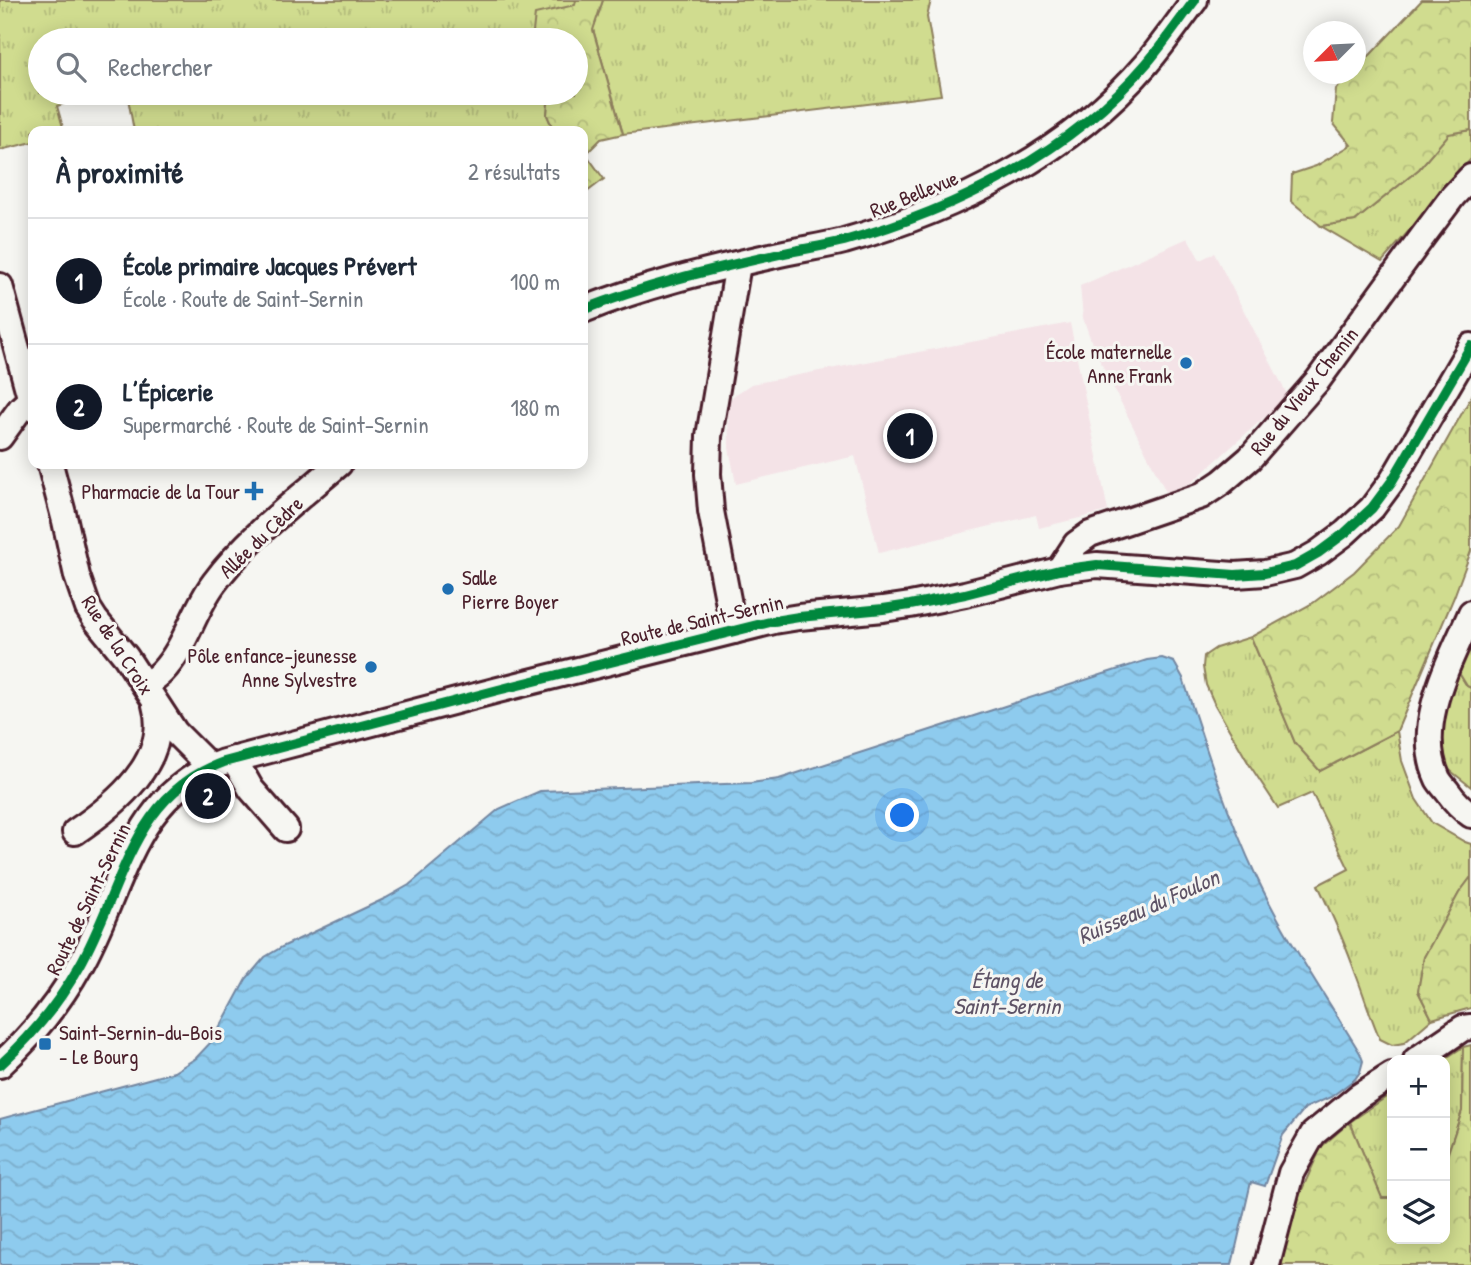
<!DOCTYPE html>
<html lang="fr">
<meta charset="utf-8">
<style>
body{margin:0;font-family:"Patrick Hand",sans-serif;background:#f2f2f3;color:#1f2937}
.controls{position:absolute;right:21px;bottom:21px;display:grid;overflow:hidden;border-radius:14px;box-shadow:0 4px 18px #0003}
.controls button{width:63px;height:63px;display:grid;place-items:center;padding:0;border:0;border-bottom:2px solid #e0e1e3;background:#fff;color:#1f2937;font:35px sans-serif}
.compass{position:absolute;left:1303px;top:21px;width:63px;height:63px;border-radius:50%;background:#fff;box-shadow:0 4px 18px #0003;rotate:246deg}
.you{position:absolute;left:903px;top:816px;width:24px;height:24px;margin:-18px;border:5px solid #fff;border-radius:50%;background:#1a73e8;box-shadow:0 0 0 10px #1a73e833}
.badge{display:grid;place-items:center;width:46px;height:46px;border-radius:50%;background:#111827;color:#fff;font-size:23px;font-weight:700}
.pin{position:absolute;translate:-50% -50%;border:4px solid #fff;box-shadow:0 2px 7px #0006}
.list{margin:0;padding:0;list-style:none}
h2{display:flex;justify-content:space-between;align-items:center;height:91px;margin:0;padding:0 28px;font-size:30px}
h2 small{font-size:23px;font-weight:400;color:#747a83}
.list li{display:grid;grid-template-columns:46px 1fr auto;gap:21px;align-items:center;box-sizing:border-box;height:126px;padding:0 28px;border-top:2px solid #e0e1e3}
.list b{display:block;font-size:26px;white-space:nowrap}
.list p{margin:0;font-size:23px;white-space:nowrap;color:#747a83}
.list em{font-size:23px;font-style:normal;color:#747a83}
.icon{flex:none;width:38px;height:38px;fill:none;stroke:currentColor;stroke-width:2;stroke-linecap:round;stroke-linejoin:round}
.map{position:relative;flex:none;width:1471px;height:1265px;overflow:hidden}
.search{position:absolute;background:#fff;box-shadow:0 4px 18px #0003;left:28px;top:28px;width:560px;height:77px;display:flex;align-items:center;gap:18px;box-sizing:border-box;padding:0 24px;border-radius:38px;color:#747a83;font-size:26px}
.panel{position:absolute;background:#fff;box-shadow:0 4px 18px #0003;left:28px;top:126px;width:560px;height:343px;border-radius:14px}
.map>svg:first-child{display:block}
.built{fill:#f4e3e7}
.grass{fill:url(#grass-tufts);stroke:#8d7e5d;stroke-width:2}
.forest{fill:url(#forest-crowns);stroke:#8d7e5d;stroke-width:2}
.water{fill:url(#water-waves);stroke:#7386a0;stroke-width:2}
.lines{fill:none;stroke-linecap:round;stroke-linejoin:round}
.minor-casing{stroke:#4a1f2b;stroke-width:30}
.minor{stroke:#f6f6f2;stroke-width:24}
.cycleway-casing{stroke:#f6f6f2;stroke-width:15}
.cycleway{stroke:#00873e;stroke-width:10}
.poi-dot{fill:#1f6fb2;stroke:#f6f6f2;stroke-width:2.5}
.labels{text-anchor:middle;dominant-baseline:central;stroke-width:6;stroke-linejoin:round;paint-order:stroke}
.street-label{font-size:21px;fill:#4a1f2b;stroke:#f6f6f2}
.poi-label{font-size:21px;fill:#4a1f2b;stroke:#f6f6f2;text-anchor:end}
.water-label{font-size:23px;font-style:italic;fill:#5e5366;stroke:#f6f6f2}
</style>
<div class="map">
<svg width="1471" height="1265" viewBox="0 0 1471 1265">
<defs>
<pattern id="grass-tufts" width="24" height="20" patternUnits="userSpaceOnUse" patternTransform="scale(1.75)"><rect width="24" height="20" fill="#d0dc8f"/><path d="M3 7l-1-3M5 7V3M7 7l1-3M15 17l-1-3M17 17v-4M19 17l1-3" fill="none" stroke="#b4bc7c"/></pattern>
<pattern id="forest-crowns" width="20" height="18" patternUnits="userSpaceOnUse" patternTransform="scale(1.75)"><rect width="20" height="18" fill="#d0dc8f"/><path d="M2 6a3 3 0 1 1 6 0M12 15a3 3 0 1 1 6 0" fill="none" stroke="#b4bc7c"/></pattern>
<pattern id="water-waves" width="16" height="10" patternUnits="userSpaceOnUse" patternTransform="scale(1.75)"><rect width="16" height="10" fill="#8ecbee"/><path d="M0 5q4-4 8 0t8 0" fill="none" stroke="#7caecc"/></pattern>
</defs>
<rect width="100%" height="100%" fill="#f6f6f2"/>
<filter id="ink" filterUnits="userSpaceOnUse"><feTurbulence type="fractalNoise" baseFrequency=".0143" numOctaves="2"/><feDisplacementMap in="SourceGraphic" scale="14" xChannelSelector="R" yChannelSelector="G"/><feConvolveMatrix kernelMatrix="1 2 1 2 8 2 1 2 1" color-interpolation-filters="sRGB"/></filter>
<g filter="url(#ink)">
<!-- built -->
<g class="built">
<polygon points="1188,238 1200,260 1214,253 1288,396 1191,483 1166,492 1094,349 1083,318 1080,286"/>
<polygon points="1070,323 1108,511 1039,528 1036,515 879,553 855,456 736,484 729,448 728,411 729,402 733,396 751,384"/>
</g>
<!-- grass -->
<g class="grass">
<polygon points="0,0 576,0 576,5 533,32 538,40 40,40 40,93 97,93 57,106 64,131 33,131 33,142 0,150"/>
<polygon points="603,0 931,0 927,17 941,95 623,134 593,29"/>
<polygon points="127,93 549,93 547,115 554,131 134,131"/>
<polygon points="1471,130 1471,159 1382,262 1321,226 1355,221 1419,169 1449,133"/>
<path d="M1251 637 1295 743 1320 771 1397 731 1402 761 1416 799 1432 823 1465 842 1471 844V877L1459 893 1424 957 1418 991 1432 1019 1404 1043 1392 1045 1380 1039C1370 1016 1364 995 1355 972 1345 942 1331 913 1318 885L1349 869 1312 793 1278 808 1249 764 1215 705 1206 685 1203 667 1204 656 1216 648Z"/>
<polygon points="1459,673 1467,686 1471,688 1471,787 1447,768 1442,741 1442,720"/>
<polygon points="1463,1047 1462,1111 1445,1162 1445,1060 1443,1060"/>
<polygon points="1392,1093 1392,1198 1382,1199 1350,1122"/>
</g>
<!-- forest -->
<g class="forest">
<polygon points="576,0 603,0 593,30 623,134 601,139 586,154 604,179 583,195 583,131 554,131 547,115 549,93 576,93 576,40 538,40 533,32 535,14 575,5"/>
<polygon points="1422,0 1471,0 1471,130 1449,134 1419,169 1355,221 1321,226 1291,201 1292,174 1316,166 1351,145 1333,123 1336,89 1352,74 1356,74 1356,70"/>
<polygon points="1471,397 1471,551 1454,597 1397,731 1320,771 1295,743 1251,637 1313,603 1354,572 1399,526"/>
<polygon points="1471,641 1471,688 1467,686 1459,673"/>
<polygon points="1471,877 1471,1008 1432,1019 1418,991 1424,957 1459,893"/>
<polygon points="1471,1045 1471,1265 1279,1265 1296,1203 1321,1147 1350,1122 1382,1198 1392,1198 1392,1239 1445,1239 1445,1162 1462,1111 1463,1047"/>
</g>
<!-- water -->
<path class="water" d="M1162 658 1174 662 1183 678C1205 746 1227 814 1257 878 1286 939 1325 995 1360 1053L1363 1061 1360 1072 1355 1079 1331 1097 1305 1108 1283 1135 1265 1186 1251 1182 1232 1265H0V1119L174 1072 196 1058 213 1040 246 979 265 957 282 947 386 898 409 885 499 809 540 791 751 783 779 779 1147 660Z"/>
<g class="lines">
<defs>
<g id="minor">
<polyline points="0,286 33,408"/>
<path d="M583 310C643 286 708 270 771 256 795 250 820 247 844 241 957 209 1070 153 1147 63 1164 43 1179 21 1195 0"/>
<polyline points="0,437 21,408 33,397"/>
<polyline points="50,464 65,521 77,576 88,608 95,619 126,657 175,732 210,767"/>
<polyline points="1059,570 1076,544 1090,534 1201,496 1222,482 1250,458 1318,380 1423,236 1453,196 1471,177"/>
<path d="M1471 613C1450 662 1413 725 1438 779 1441 784 1445 788 1448 792 1455 802 1461 808 1471 815"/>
<polyline points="734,631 711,511 708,474 709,436 738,264"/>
<path d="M145 685C151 681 157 677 162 672 186 647 193 611 214 583 246 539 297 500 339 464"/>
<polyline points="234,759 251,789 286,829"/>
<path d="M75 832C115 805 171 760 155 705"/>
<polyline points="1416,1060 1463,1028 1471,1027"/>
<path d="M0 1065C32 1036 59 1003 80 965 123 889 131 795 224 762L498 690 774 621 799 617 883 609 910 605 965 594 1059 570 1097 565 1235 575 1265 573 1295 566 1318 553 1345 533 1372 508 1392 481 1471 346"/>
<polyline points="1267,1265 1291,1173 1313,1134 1359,1096 1392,1075"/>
</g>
</defs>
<!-- minor casing -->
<use href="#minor" class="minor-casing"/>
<!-- minor -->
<use href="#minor" class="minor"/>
<defs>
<g id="cycleway">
<path d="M583 310C643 286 708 270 771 256 795 250 820 247 844 241 957 209 1070 153 1147 63 1164 43 1179 21 1195 0"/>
<path d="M0 1065C32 1036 59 1003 80 965 123 889 131 795 224 762L498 690 774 621 799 617 883 609 910 605 965 594 1059 570 1097 565 1235 575 1265 573 1295 566 1318 553 1345 533 1372 508 1392 481 1471 346"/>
</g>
</defs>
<!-- cycleway casing -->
<use href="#cycleway" class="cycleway-casing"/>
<!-- cycleway -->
<use href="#cycleway" class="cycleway"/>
</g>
</g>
<!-- markers -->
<g class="poi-dot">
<circle cx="1186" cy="363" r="7"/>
<path d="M250.5 480.5h7v7h7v7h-7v7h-7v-7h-7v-7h7z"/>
<circle cx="448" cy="589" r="7"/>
<circle cx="371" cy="667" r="7"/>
<rect x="38" y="1037" width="14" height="14" rx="3.5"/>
</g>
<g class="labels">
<!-- street labels -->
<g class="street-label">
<text transform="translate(914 194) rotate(-22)">Rue Bellevue</text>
<text transform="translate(1304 391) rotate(-51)">Rue du Vieux Chemin</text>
<text transform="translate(261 537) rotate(-44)">Allée du Cèdre</text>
<text transform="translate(702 620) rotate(-13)">Route de Saint-Sernin</text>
<text transform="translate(118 645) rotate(57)">Rue de la Croix</text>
<text transform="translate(88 899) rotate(-64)">Route de Saint-Sernin</text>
</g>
<!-- poi labels -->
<g class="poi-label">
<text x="1172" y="351">École maternelle<tspan x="1172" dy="24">Anne Frank</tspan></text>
<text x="240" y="491">Pharmacie de la Tour</text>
<text x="462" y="577" text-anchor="start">Salle<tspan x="462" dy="24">Pierre Boyer</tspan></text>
<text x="357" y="655">Pôle enfance-jeunesse<tspan x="357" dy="24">Anne Sylvestre</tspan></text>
<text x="59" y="1032" text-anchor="start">Saint-Sernin-du-Bois<tspan x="59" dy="24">- Le Bourg</tspan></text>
</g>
<!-- water labels -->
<g class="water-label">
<text transform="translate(1148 906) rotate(-24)">Ruisseau du Foulon</text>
<text x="1007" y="979">Étang de<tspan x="1007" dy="26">Saint-Sernin</tspan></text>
</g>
</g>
</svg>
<div class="controls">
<button>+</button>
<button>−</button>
<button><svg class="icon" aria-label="layers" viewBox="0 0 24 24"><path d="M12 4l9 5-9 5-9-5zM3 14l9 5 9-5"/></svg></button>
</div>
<svg class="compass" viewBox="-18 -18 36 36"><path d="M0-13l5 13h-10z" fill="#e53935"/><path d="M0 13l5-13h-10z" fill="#747a83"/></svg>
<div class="you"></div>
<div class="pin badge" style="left:910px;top:436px">1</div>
<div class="pin badge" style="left:208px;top:796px">2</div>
<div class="search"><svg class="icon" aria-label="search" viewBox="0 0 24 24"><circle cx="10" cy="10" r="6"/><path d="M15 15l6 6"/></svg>Rechercher</div>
<section class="panel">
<h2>À proximité<small>2 résultats</small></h2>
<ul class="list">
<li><span class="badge">1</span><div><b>École primaire Jacques Prévert</b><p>École · Route de Saint-Sernin</p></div><em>100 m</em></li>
<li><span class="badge">2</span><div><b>L’Épicerie</b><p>Supermarché · Route de Saint-Sernin</p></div><em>180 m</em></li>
</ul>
</section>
</div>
